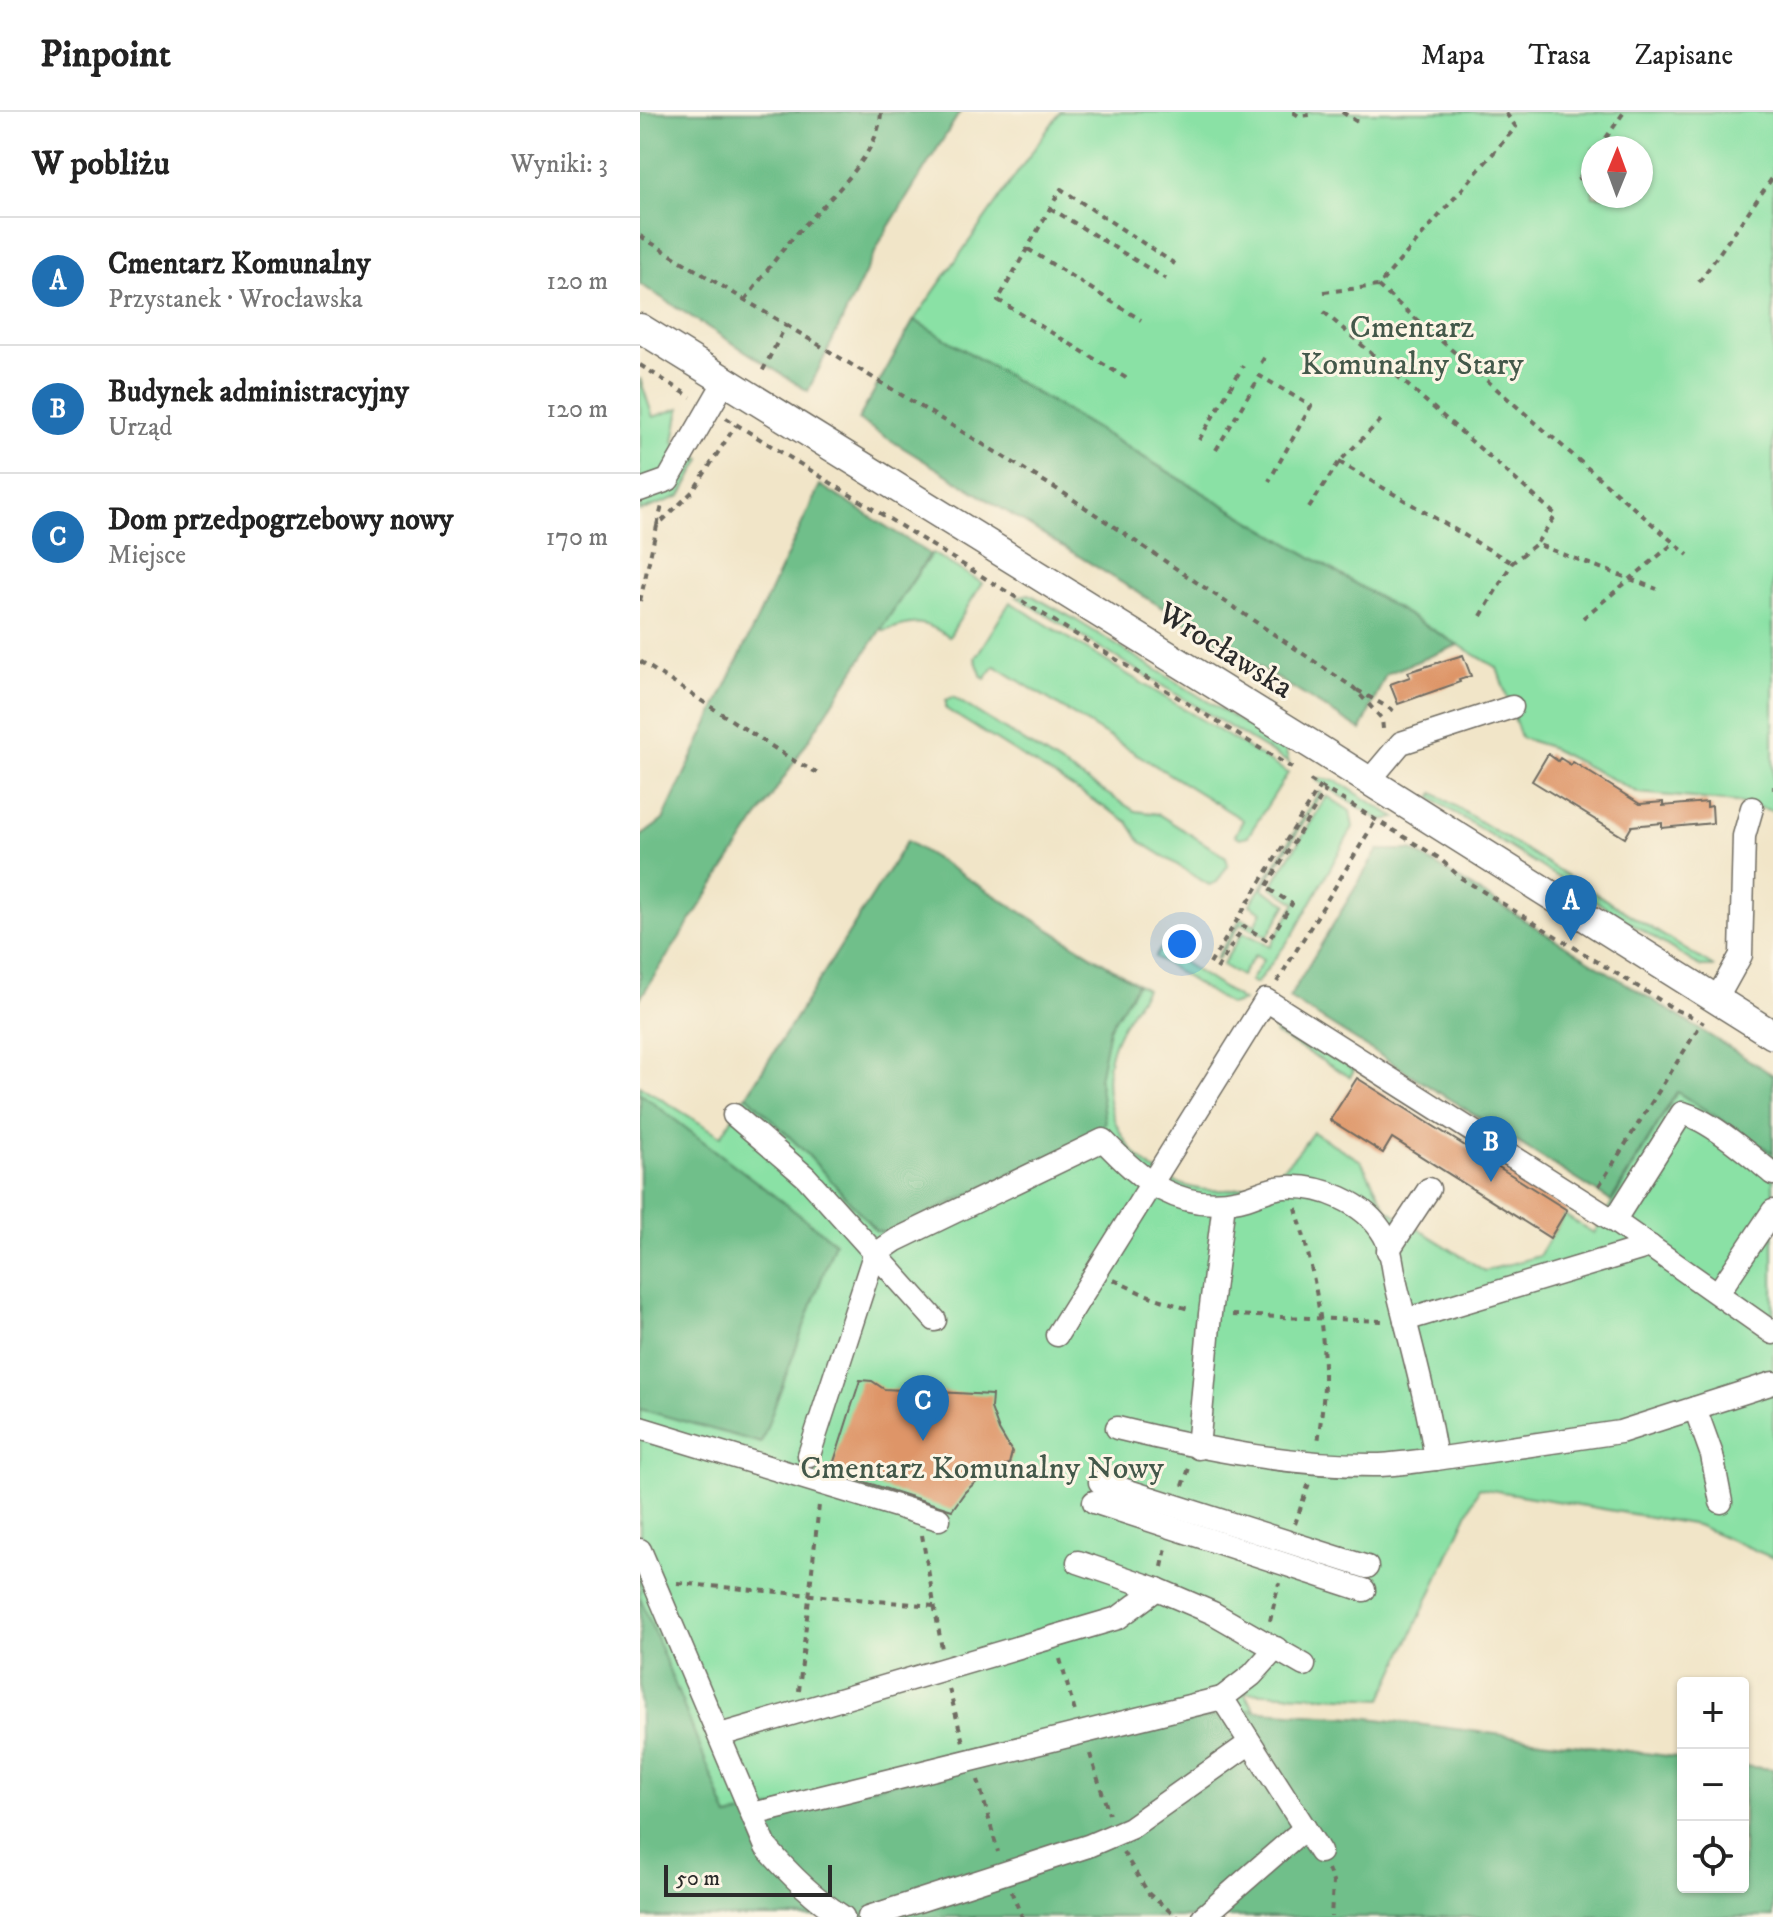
<!DOCTYPE html>
<html lang="pl">
<meta charset="utf-8">
<style>
body{margin:0;font-family:"IM FELL DW Pica",serif;background:#f2f2f2;color:#222}
.controls{position:absolute;right:24px;bottom:24px;display:grid;overflow:hidden;border-radius:8px;box-shadow:0 2px 6px #0004}
.controls button{width:72px;height:72px;display:grid;place-items:center;padding:0;border:0;border-bottom:2px solid #e0e0e0;background:#fff;color:#222;font:40px sans-serif}
.compass{position:absolute;left:941px;top:24px;width:72px;height:72px;border-radius:50%;background:#fff;box-shadow:0 2px 6px #0004;rotate:1deg}
.scale{position:absolute;left:24px;bottom:20px;width:168px;box-sizing:border-box;padding-left:8px;border:4px solid #2b2b2b;border-top:0;font-size:22px;line-height:28px;white-space:nowrap;color:#2b2b2b;-webkit-text-stroke:6px #fcf5e5;paint-order:stroke}
.you{position:absolute;left:542px;top:832px;width:28px;height:28px;margin:-20px;border:6px solid #fff;border-radius:50%;background:#1a73e8;box-shadow:0 0 0 12px #1a73e833}
.badge{display:grid;place-items:center;width:52px;height:52px;border-radius:50%;background:#1f6fb2;color:#fff;font-size:26px;font-weight:700}
.pin{position:absolute;translate:-50% -66px;filter:drop-shadow(0 2px 4px #0008)}
.pin::after{content:'';position:absolute;top:42px;width:28px;height:24px;background:inherit;clip-path:polygon(0 0,100% 0,50% 100%)}
.list{margin:0;padding:0;list-style:none}
h2{display:flex;justify-content:space-between;align-items:center;height:104px;margin:0;padding:0 32px;font-size:34px}
h2 small{font-size:26px;font-weight:400;color:#767676}
.list li{display:grid;grid-template-columns:52px 1fr auto;gap:24px;align-items:center;box-sizing:border-box;height:128px;padding:0 32px;border-top:2px solid #e0e0e0}
.list b{display:block;font-size:30px;white-space:nowrap}
.list p{margin:0;font-size:26px;white-space:nowrap;color:#767676}
.list em{font-size:26px;font-style:normal;color:#767676}
.icon{flex:none;width:44px;height:44px;fill:none;stroke:currentColor;stroke-width:2;stroke-linecap:round;stroke-linejoin:round}
.map{position:relative;flex:none;width:1133px;height:1805px;overflow:hidden}
header{display:flex;align-items:center;gap:48px;box-sizing:border-box;height:112px;padding:0 40px;background:#fff;border-bottom:2px solid #e0e0e0}
header strong{font-size:38px}
nav{display:flex;gap:44px;margin-inline-start:auto;font-size:28px}
main{display:flex}
aside{flex:1;background:#fff}
.map>svg:first-child{display:block}
.green{fill:#8ae1a5;stroke:#5a8668;stroke-width:2;fill-rule:evenodd}
.forest{fill:#6fbf8a;stroke:#4d755a;stroke-width:2}
.building{fill:#de9567}
.lines{fill:none;stroke-linecap:round;stroke-linejoin:round}
.minor-casing{stroke:#706c62;stroke-width:25}
.major-casing{stroke:#706c62;stroke-width:31}
.path{stroke:#706c62;stroke-width:4;stroke-dasharray:6 6;stroke-linecap:butt}
.minor{stroke:#fff;stroke-width:22}
.major{stroke:#fff;stroke-width:28}
.labels{text-anchor:middle;dominant-baseline:central;stroke-width:6;stroke-linejoin:round;paint-order:stroke}
.park-label{font-size:32px;fill:#43584a;stroke:#fcf5e5}
.street-label{font-size:32px;fill:#2b2b2b;stroke:#fcf5e5}
</style>
<header>
<strong>Pinpoint</strong>
<nav><a>Mapa</a><a>Trasa</a><a>Zapisane</a></nav>
</header>
<main>
<aside>
<h2>W pobliżu<small>Wyniki: 3</small></h2>
<ul class="list">
<li><span class="badge">A</span><div><b>Cmentarz Komunalny</b><p>Przystanek · Wrocławska</p></div><em>120 m</em></li>
<li><span class="badge">B</span><div><b>Budynek administracyjny</b><p>Urząd</p></div><em>120 m</em></li>
<li><span class="badge">C</span><div><b>Dom przedpogrzebowy nowy</b><p>Miejsce</p></div><em>170 m</em></li>
</ul>
</aside>
<div class="map">
<svg width="1133" height="1805" viewBox="0 0 1133 1805">
<rect width="100%" height="100%" fill="#fcf5e5"/>
<filter id="ink" filterUnits="userSpaceOnUse"><feTurbulence type="fractalNoise" baseFrequency=".0125" numOctaves="2"/><feDisplacementMap in="SourceGraphic" scale="16" xChannelSelector="R" yChannelSelector="G"/><feConvolveMatrix kernelMatrix="1 2 1 2 8 2 1 2 1" color-interpolation-filters="sRGB"/></filter>
<filter id="wash" filterUnits="userSpaceOnUse"><feTurbulence type="fractalNoise" baseFrequency=".006" numOctaves="4" result="noise"/><feDisplacementMap in="SourceGraphic" scale="32" xChannelSelector="R" yChannelSelector="G"/><feGaussianBlur stdDeviation="1.8" result="paint"/><feColorMatrix in="noise" values="0 0 0 0 0 0 0 0 0 0 0 0 0 0 0 0 0 1.4 0 .05"/><feComposite in="paint" operator="in"/></filter>
<g filter="url(#wash)">
<rect width="100%" height="100%" fill="#f1e5c8"/>
<!-- green -->
<g class="green">
<path d="M420 0H1133V699L1096 690 999 681 907 634 881 626 857 556 274 208ZM953 36H1001V84H953Z"/>
<polygon points="0,266 13,305 40,296 34,330 61,347 41,384 0,399"/>
<path d="M292 441 342 471 309 525C283 507 274 509 244 519L241 516Z"/>
<polygon points="389,482 431,505 630,628 645,637 649,651 377,485"/>
<polygon points="370,490 648,661 608,724 600,726 595,723 603,708 355,554 345,567 342,565 335,546"/>
<polygon points="313,585 495,699 518,702 586,745 588,753 577,770 569,773 501,730 488,710 306,597 306,588"/>
<polygon points="679,666 697,669 756,706 740,708 676,668"/>
<polygon points="679,680 682,681 622,777 647,792 627,825 601,811 578,847 576,846 601,806 615,813 622,800 610,793"/>
<polygon points="794,681 1074,855 1075,855 1061,855 791,686"/>
<polygon points="687,684 710,699 713,715 654,821 616,872 610,869 623,848 615,843 601,864 582,853 603,820 630,834 656,791 631,775"/>
<path d="M267 729 506 877C493 897 477 918 471 941 446 1038 554 1115 636 1060 652 1050 662 1035 673 1020L721 1049 747 1097 845 1159 899 1144 924 1103 954 1121 1037 980 1133 1040V1446L1057 1413 839 1376 742 1587 604 1580 693 1726 183 1805 0 1685V974L81 1024Z"/>
<polygon points="521,836 603,889 604,889 590,893 515,845"/>
<polygon points="632,906 714,958 710,965 636,922"/>
</g>
<!-- forest -->
<g class="forest">
<polygon points="0,0 320,0 243,124 168,279 0,172"/>
<polygon points="274,208 818,533 746,562 721,618 218,308"/>
<polygon points="180,373 290,442 0,886 0,725 23,708"/>
<polygon points="267,729 497,872 469,917 459,967 465,1011 452,1024 248,1121 236,1119 168,1043 107,983"/>
<polygon points="738,738 772,738 1133,963 1133,1041 1037,980 971,1089 649,886"/>
<polygon points="0,981 195,1130 121,1331 0,1297"/>
<polygon points="0,1485 88,1705 605,1598 729,1606 1043,1646 1043,1775 1103,1775 1103,1654 1133,1657 1133,1805 0,1805"/>
</g>
<g id="blocks">
<!-- building -->
<g class="building">
<polygon points="823,543 831,564 819,568 820,570 758,592 750,572 770,565 768,560"/>
<polygon points="908,642 918,649 920,646 931,653 933,650 1000,692 1023,690 1023,694 1067,690 1067,695 1072,694 1073,711 1022,716 1022,711 992,714 985,726 892,669"/>
<polygon points="717,966 927,1098 910,1126 752,1026 743,1041 690,1008"/>
<polygon points="220,1268 232,1269 244,1277 352,1283 351,1296 359,1318 372,1340 369,1352 343,1363 325,1380 312,1398 191,1359"/>
</g>
</g>
</g>
<g filter="url(#ink)">
<use href="#blocks" fill-opacity="0" stroke="#706c62" stroke-width="2"/>
<g class="lines">
<defs>
<g id="minor">
<polyline points="0,378 28,368 85,269"/>
<polyline points="729,669 761,631 872,595"/>
<polyline points="1076,888 1101,843 1104,724 1112,696"/>
<polyline points="94,1003 166,1065 295,1208"/>
<path d="M974 1109 1042 1001C1069 1007 1111 1044 1133 1062"/>
<polyline points="748,1139 789,1077"/>
<polyline points="1078,1181 1133,1099"/>
<polyline points="765,1208 1010,1134"/>
<polyline points="417,1223 626,888 974,1109 1133,1221"/>
<polyline points="1055,1296 1072,1343 1081,1390"/>
<polyline points="0,1316 299,1407"/>
<polyline points="558,1336 570,1202 584,1091"/>
<path d="M169 1343 234 1143 256 1128 463 1028C502 1069 539 1101 599 1088 614 1085 630 1075 645 1075 681 1073 725 1090 744 1123 752 1137 753 1160 757 1176 771 1233 787 1289 796 1347 778 1349 759 1352 740 1353 650 1354 564 1337 477 1316"/>
<polyline points="796,1347 980,1320 1133,1271"/>
<polyline points="460,1370 727,1455"/>
<polyline points="454,1390 724,1478"/>
<path d="M0 1438 126 1735C149 1762 172 1785 203 1805"/>
<polyline points="438,1450 517,1477 573,1501 664,1553"/>
<polyline points="636,1536 612,1563 582,1586 680,1740"/>
<polyline points="80,1623 478,1506 517,1477"/>
<polyline points="113,1702 582,1586"/>
<polyline points="229,1805 448,1734 490,1716 610,1631"/>
<polyline points="563,1805 665,1716"/>
</g>
<polyline id="major" points="0,216 677,636 1133,923"/>
</defs>
<!-- minor casing -->
<use href="#minor" class="minor-casing"/>
<!-- major casing -->
<use href="#major" class="major-casing"/>
<!-- path -->
<g class="path">
<polyline points="653,0 659,4 670,3 672,0"/>
<polyline points="702,0 719,11"/>
<polyline points="959,36 984,0"/>
<polyline points="938,68 953,45"/>
<polyline points="410,96 526,167"/>
<polyline points="0,124 146,213 121,262"/>
<polyline points="388,137 501,208"/>
<polyline points="1059,170 1133,65"/>
<polyline points="738,174 1048,443"/>
<polyline points="684,180 738,174 876,15 865,0"/>
<path d="M105 188C119 170 132 151 146 134 176 97 239 49 241 0"/>
<polyline points="684,200 916,403 896,432 1017,477"/>
<polyline points="146,213 425,382 714,576 742,607 743,617"/>
<polyline points="621,251 626,243"/>
<polyline points="0,253 51,285"/>
<polyline points="486,266 358,188 421,77 535,152"/>
<polyline points="86,306 652,656"/>
<polyline points="559,328 603,254"/>
<polyline points="576,338 620,264 671,294 629,369"/>
<polyline points="699,350 872,451"/>
<polyline points="669,396 699,350 742,307"/>
<polyline points="17,413 22,394"/>
<polyline points="0,489 17,414 53,379 96,313"/>
<polyline points="841,504 872,451 896,432"/>
<polyline points="943,506 1034,431"/>
<polyline points="0,549 156,650 182,663"/>
<polyline points="717,578 756,600"/>
<polyline points="670,668 799,746 821,766 1036,898 1058,907"/>
<polyline points="1132,676 1133,676"/>
<polyline points="570,852 680,674"/>
<polyline points="577,857 604,814 628,829 652,792 626,775 686,678"/>
<polyline points="637,870 736,708"/>
<polyline points="959,1074 1063,909"/>
<path d="M656 1096C672 1153 685 1209 684 1269 684 1290 680 1311 678 1332"/>
<polyline points="474,1168 501,1181 551,1198"/>
<polyline points="592,1203 743,1209"/>
<polyline points="543,1374 549,1356"/>
<polyline points="655,1412 669,1371"/>
<polyline points="282,1423 302,1537"/>
<polyline points="522,1455 526,1436"/>
<polyline points="37,1471 294,1494"/>
<polyline points="630,1509 639,1471"/>
<polyline points="420,1547 435,1600"/>
<polyline points="309,1577 323,1630"/>
<polyline points="159,1579 179,1393"/>
<polyline points="450,1642 469,1702"/>
<polyline points="338,1668 358,1740"/>
<polyline points="483,1740 509,1782 537,1805"/>
<polyline points="688,1757 693,1770 691,1805"/>
<polyline points="371,1779 382,1805"/>
</g>
<!-- minor -->
<use href="#minor" class="minor"/>
<!-- major -->
<use href="#major" class="major"/>
</g>
</g>
<g class="labels">
<!-- park labels -->
<g class="park-label">
<text x="772" y="216">Cmentarz<tspan x="772" dy="37">Komunalny Stary</tspan></text>
<text x="342" y="1357">Cmentarz Komunalny Nowy</text>
</g>
<!-- street labels -->
<g class="street-label">
<text transform="translate(585 539) rotate(32)">Wrocławska</text>
</g>
</g>
</svg>
<div class="controls">
<button>+</button>
<button>−</button>
<button><svg class="icon" aria-label="locate" viewBox="0 0 24 24"><circle cx="12" cy="12" r="6"/><path d="M12 2v4M12 18v4M2 12h4M18 12h4"/></svg></button>
</div>
<svg class="compass" viewBox="-18 -18 36 36"><path d="M0-13l5 13h-10z" fill="#e53935"/><path d="M0 13l5-13h-10z" fill="#767676"/></svg>
<div class="scale">50 m</div>
<div class="you"></div>
<div class="pin badge" style="left:931px;top:829px">A</div>
<div class="pin badge" style="left:851px;top:1070px">B</div>
<div class="pin badge" style="left:283px;top:1329px">C</div>
</div>
</main>
